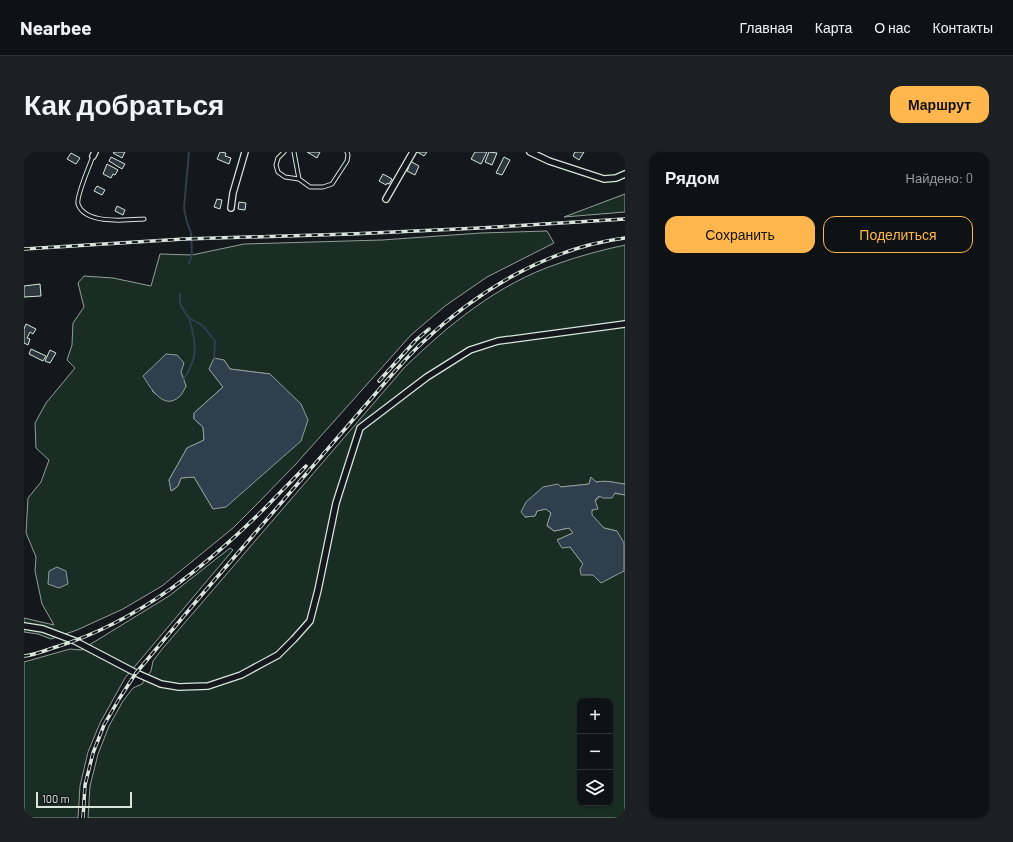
<!DOCTYPE html>
<html lang="ru">
<meta charset="utf-8">
<style>
body{margin:0;font-family:Barlow,sans-serif;background:#1d2022;color:#f1f3f6}
.controls{position:absolute;right:12px;bottom:12px;display:grid;overflow:hidden;border-radius:8px;box-shadow:0 1px 3px #0004}
.controls button{width:36px;height:36px;display:grid;place-items:center;padding:0;border:0;border-bottom:1px solid #2f3234;background:#0f1215;color:#f1f3f6;font:20px sans-serif}
.scale{position:absolute;left:12px;bottom:10px;width:96px;box-sizing:border-box;padding-left:4px;border:2px solid #d8e6dc;border-top:0;font-size:11px;line-height:14px;white-space:nowrap;color:#d8e6dc;-webkit-text-stroke:3px #14181c;paint-order:stroke}
.list{margin:0;padding:0;list-style:none}
h2{display:flex;justify-content:space-between;align-items:center;height:52px;margin:0;padding:0 16px;font-size:17px}
h2 small{font-size:13px;font-weight:400;color:#9b9ea0}
.actions{display:flex;gap:8px;padding:12px 16px}
.actions a{flex:1;padding:9px 0;border:1px solid #ffb74d;border-radius:12px;text-align:center;font-size:14px;color:#ffb74d}
.actions .main{background:#ffb74d;color:#111}
.icon{flex:none;width:22px;height:22px;fill:none;stroke:currentColor;stroke-width:2;stroke-linecap:round;stroke-linejoin:round}
.map{position:relative;flex:none;width:601px;height:666px;overflow:hidden;border-radius:12px}
header{display:flex;align-items:center;gap:24px;box-sizing:border-box;height:56px;padding:0 20px;background:#0f1215;border-bottom:1px solid #2f3234}
header strong{font-size:19px}
nav{display:flex;gap:22px;margin-inline-start:auto;font-size:14px}
.intro{display:flex;align-items:center;justify-content:space-between;box-sizing:border-box;height:96px;padding:0 24px}
h1{margin:0;font-size:28px}
.button{padding:10px 18px;border-radius:12px;background:#ffb74d;color:#111;font-size:14px;font-weight:700}
main{display:flex;gap:24px;padding:0 24px}
aside{flex:1;background:#0f1215;border-radius:12px;box-shadow:0 1px 3px #0004}
.map>svg:first-child{display:block}
.green{fill:#1a2d24;stroke:#939e99;fill-rule:evenodd}
.water{fill:#2f3f4d;stroke:#939e99}
.lines{fill:none;stroke-linecap:round;stroke-linejoin:round}
.stream{stroke:#2f3f4d;stroke-width:2}
.building{fill:#2c363c;stroke:#d8e6dc}
.lane-casing{stroke:#d8e6dc;stroke-width:5}
.street-casing{stroke:#d8e6dc;stroke-width:8}
.lane{stroke:#14181c;stroke-width:3}
.street{stroke:#14181c;stroke-width:5.5}
.rail-casing{stroke:#d8e6dc;stroke-width:3.5}
.rail{stroke:#14181c;stroke-width:2;stroke-dasharray:6;stroke-linecap:butt}
</style>
<header>
<strong>Nearbee</strong>
<nav><a>Главная</a><a>Карта</a><a>О нас</a><a>Контакты</a></nav>
</header>
<div class="intro"><h1>Как добраться</h1><a class="button">Маршрут</a></div>
<main>
<div class="map">
<svg width="601" height="666" viewBox="0 0 601 666">
<rect width="100%" height="100%" fill="#14181c"/>
<!-- green -->
<g class="green">
<polygon points="601,42 601,60 540,65"/>
<path d="M523 79 530 91 463 125 421 154 387 183 271 313 231 354 209 376 138 434 99 457 53 478 27 487 14 482 0 480V466L30 473 18 452 11 419 12 405 2 381 4 346 17 330 25 308 12 296 11 271 22 251 51 216 43 208 48 193 49 171 60 155 54 131 60 124 89 126 127 134 136 102 168 103 220 92 358 88 457 81ZM200 208 206 217 246 222 189 357 170 325 157 326 154 334 148 339 145 328 163 296 180 288 179 275 170 267V261L199 235 185 217ZM157 220 162 234C150 252 145 253 128 239Z"/>
<path d="M601 93V332C590 331 585 328 572 330L567 325 565 332 537 335 501 365 511 364 513 359 522 357 527 361 523 374 530 379 545 376 549 381 533 388 546 395 559 412 593 379 580 376 567 363C570 342 581 339 601 343V666H64L66 634 74 602 85 574 99 549 109 536 118 532 127 519 129 509 139 496 380 216C424 173 474 132 533 112 555 104 578 98 601 93ZM556 549H586V651H556Z"/>
<polygon points="206,396 209,398 101,526 76,571 64,600 56,634 54,666 0,666 0,510 46,497 57,498 145,444"/>
</g>
<!-- water -->
<g class="water">
<path d="M142 202 153 203 160 211 157 220 162 234C160 238 158 243 155 245 139 259 126 235 119 224Z"/>
<polygon points="190,206 200,208 206,217 246,222 277,252 284,268 277,289 202,355 189,357 170,325 157,326 154,334 147,339 145,328 163,296 180,288 179,275 170,267 170,261 199,235 185,217"/>
<path d="M567 325 572 330C585 328 590 331 601 332V343L591 341 588 346H579L575 344 571 348 574 357 568 358V363L580 376 593 379 600 391V419L577 431 569 423H557L556 417 559 412 546 395 538 396 533 388 549 381 545 376 530 379 523 373 527 361 522 357 513 359 511 364 501 365 497 360 502 350 519 335 534 332 537 335 565 332Z"/>
<polygon points="33,415 42,419 44,432 35,436 24,432 25,419"/>
</g>
<g class="lines">
<!-- stream -->
<g class="stream">
<polyline points="165,111 168,103 167,81 163,70 160,56 165,0"/>
<polyline points="156,142 156,152 164,165 179,174 191,189 190,206"/>
<path d="M160 227C175 203 172 191 165 166"/>
</g>
</g>
<!-- building -->
<g class="building">
<polygon points="90,0 101,0 98,6 89,1"/>
<polygon points="196,0 202,1 201,4 207,6 205,12 193,7"/>
<polygon points="283,0 296,0 293,6"/>
<polygon points="393,0 403,0 400,4"/>
<polygon points="451,0 463,0 457,12 447,7"/>
<polygon points="465,0 473,1 468,13 461,10"/>
<polygon points="551,0 560,0 555,8 549,4"/>
<polygon points="47,1 56,6 52,12 43,7"/>
<polygon points="87,5 101,12 98,17 85,9"/>
<polygon points="480,5 486,8 478,23 472,21"/>
<polygon points="386,9 395,14 391,23 383,19 385,15 384,14"/>
<polygon points="83,12 94,18 91,23 89,22 87,26 79,22"/>
<polygon points="359,22 368,27 365,32 363,31 362,33 355,29"/>
<polygon points="73,34 81,38 78,43 70,39"/>
<polygon points="193,47 198,48 196,57 190,55"/>
<polygon points="215,50 222,51 221,58 214,57"/>
<polygon points="93,54 101,58 99,63 91,59"/>
<polygon points="16,132 17,144 0,145 0,134"/>
<polygon points="2,172 12,177 9,182 6,180 3,186 6,187 4,193 0,191 0,177"/>
<polygon points="7,197 22,204 19,209 5,202"/>
<polygon points="26,198 32,201 26,211 21,209"/>
</g>
<g class="lines">
<defs>
<g id="lane">
<polyline points="260,0 254,6 252,13 254,20 261,25 275,27 286,35 299,35 308,32 323,9 324,3 323,0"/>
<polyline points="270,0 275,27"/>
<path d="M69 4C66 13 52 44 54 52 61 73 103 68 120 67"/>
</g>
<g id="street">
<polyline points="506,0 525,9 580,27 592,26 601,22"/>
<polyline points="69,4 71,0"/>
<polyline points="362,47 389,0"/>
<polyline points="207,56 209,41 221,0"/>
<polyline points="0,474 19,477 51,489 112,521 137,532 155,535 184,534 217,523 254,503 270,487 286,469 294,438 312,351 336,276 403,225 446,198 474,189 601,172"/>
</g>
</defs>
<!-- lane casing -->
<use href="#lane" class="lane-casing"/>
<!-- street casing -->
<use href="#street" class="street-casing"/>
<!-- lane -->
<use href="#lane" class="lane"/>
<!-- street -->
<use href="#street" class="street"/>
<defs>
<g id="rail">
<polyline points="0,97 160,87 327,82 456,76 601,67"/>
<polyline points="355,229 392,188 405,177"/>
<path d="M0 504C11 503 22 498 32 495 114 470 184 413 244 353 256 340 270 327 282 314"/>
<path d="M59 666 61 633 69 601 80 573 95 547 112 521 175 446 365 226C376 214 386 202 398 191 454 138 524 96 601 86"/>
</g>
</defs>
<!-- rail casing -->
<use href="#rail" class="rail-casing"/>
<!-- rail -->
<use href="#rail" class="rail"/>
</g>
</svg>
<div class="controls">
<button>+</button>
<button>−</button>
<button><svg class="icon" aria-label="layers" viewBox="0 0 24 24"><path d="M12 4l9 5-9 5-9-5zM3 14l9 5 9-5"/></svg></button>
</div>
<div class="scale">100 m</div>
</div>
<aside>
<h2>Рядом<small>Найдено: 0</small></h2>
<ul class="list">
</ul>
<div class="actions"><a class="main">Сохранить</a><a>Поделиться</a></div>
</aside>
</main>
